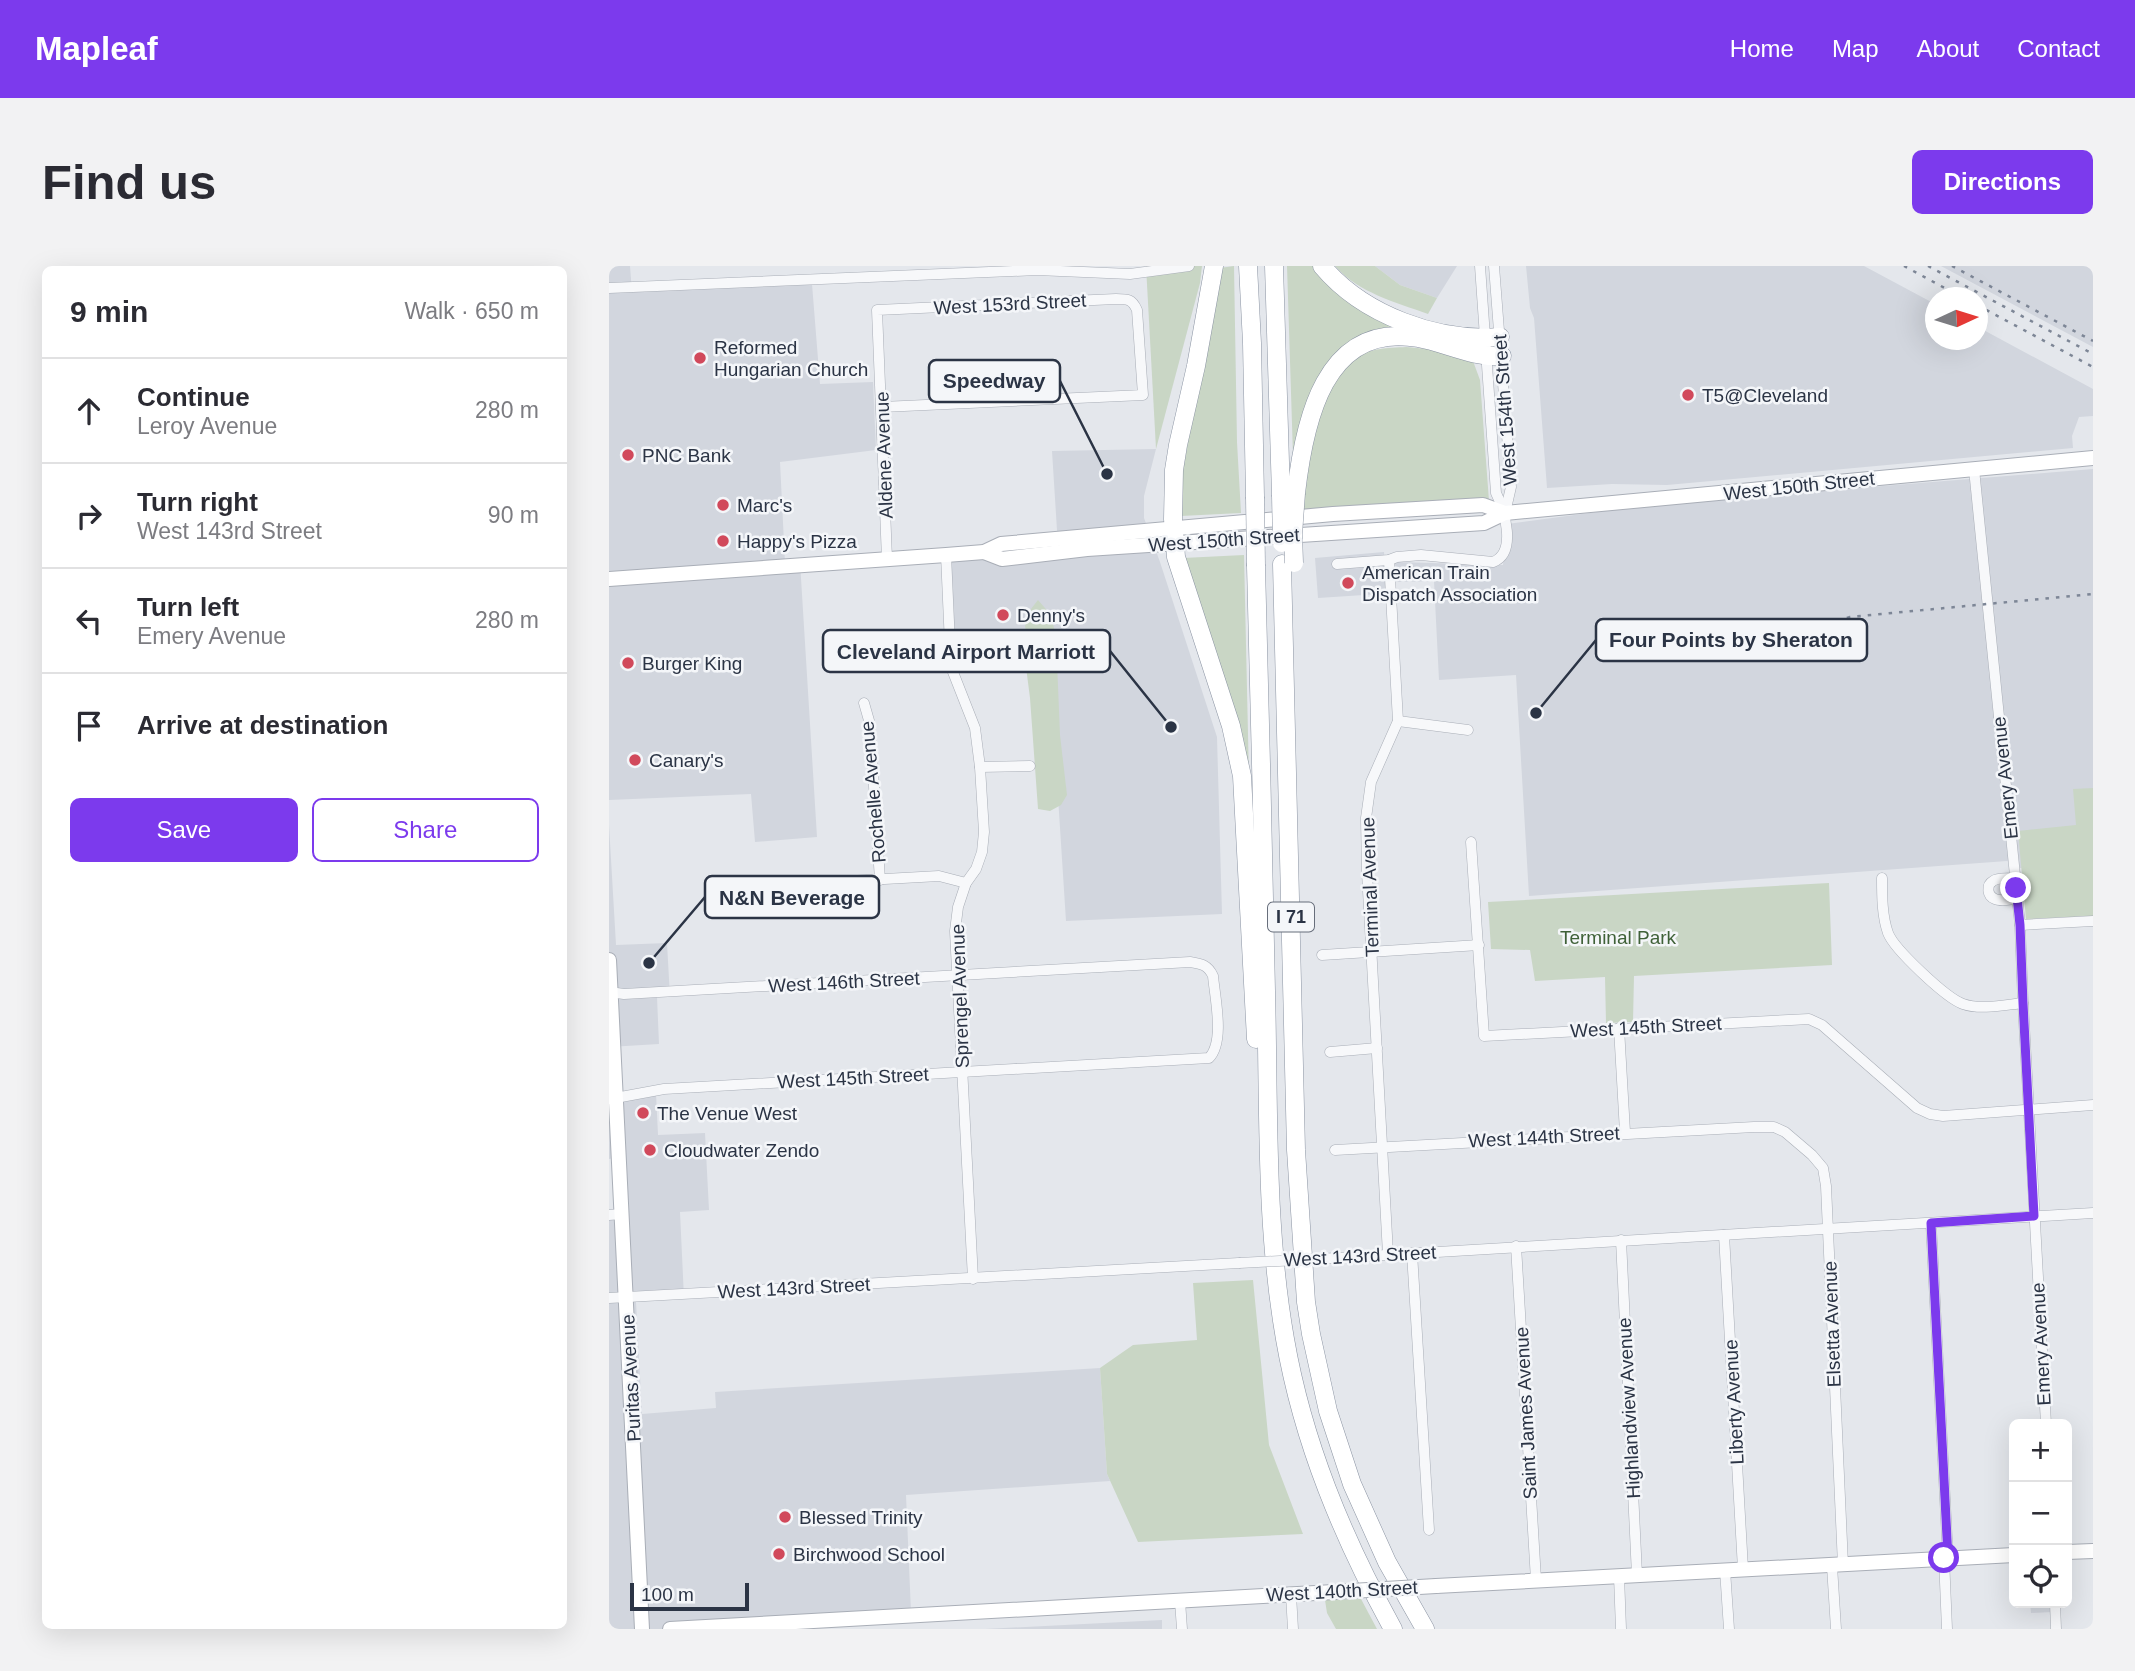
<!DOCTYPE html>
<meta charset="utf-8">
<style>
body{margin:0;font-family:Helvetica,sans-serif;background:#f2f2f3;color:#2b2b33}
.controls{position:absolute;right:21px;bottom:21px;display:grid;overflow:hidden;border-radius:10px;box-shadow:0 7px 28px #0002}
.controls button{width:63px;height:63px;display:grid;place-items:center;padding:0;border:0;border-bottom:2px solid #e1e1e2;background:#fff;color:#2b2b33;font:35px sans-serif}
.compass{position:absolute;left:1316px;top:21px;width:63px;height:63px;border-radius:50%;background:#fff;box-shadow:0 7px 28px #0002;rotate:86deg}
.scale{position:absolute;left:21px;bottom:18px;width:119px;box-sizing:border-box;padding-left:7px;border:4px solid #2b3445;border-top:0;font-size:19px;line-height:24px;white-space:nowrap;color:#2b3445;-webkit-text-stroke:5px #f4f6f9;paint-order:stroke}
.stop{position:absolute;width:21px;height:21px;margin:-16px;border:5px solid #7c3aed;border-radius:50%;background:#fff}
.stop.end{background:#7c3aed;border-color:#fff;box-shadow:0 2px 7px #0008}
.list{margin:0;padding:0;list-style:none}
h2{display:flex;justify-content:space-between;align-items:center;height:91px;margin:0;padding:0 28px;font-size:30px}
h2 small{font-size:23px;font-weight:400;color:#7c7c81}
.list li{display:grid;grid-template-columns:46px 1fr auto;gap:21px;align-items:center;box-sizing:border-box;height:105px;padding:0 28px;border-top:2px solid #e1e1e2}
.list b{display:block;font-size:26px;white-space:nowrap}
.list p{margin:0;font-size:23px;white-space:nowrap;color:#7c7c81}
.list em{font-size:23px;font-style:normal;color:#7c7c81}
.actions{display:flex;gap:14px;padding:21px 28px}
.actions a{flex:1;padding:16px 0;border:2px solid #7c3aed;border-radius:10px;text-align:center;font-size:24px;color:#7c3aed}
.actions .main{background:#7c3aed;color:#fff}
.icon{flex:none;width:38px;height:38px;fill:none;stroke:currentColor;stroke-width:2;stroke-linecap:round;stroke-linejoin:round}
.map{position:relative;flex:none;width:1484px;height:1363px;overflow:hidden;border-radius:10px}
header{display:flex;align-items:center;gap:42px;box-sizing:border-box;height:98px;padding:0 35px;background:#7c3aed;color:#fff}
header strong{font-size:33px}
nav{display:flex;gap:38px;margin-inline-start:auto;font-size:24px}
.intro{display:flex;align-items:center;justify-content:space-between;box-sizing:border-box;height:168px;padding:0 42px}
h1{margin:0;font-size:49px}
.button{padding:18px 32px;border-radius:10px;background:#7c3aed;color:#fff;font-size:24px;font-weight:700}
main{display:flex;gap:42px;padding:0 42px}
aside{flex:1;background:#fff;border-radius:10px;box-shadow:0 7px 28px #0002}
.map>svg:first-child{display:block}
.built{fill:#d2d6de}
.green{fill:#c9d6c5}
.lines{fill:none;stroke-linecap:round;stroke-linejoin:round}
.street-casing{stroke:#a9aeb7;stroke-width:11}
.secondary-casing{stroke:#a9aeb7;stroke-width:16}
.highway-casing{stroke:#8b94a3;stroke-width:19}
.street{stroke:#f7f8fa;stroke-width:10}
.secondary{stroke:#fff;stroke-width:14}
.highway{stroke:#fff;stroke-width:18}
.rail{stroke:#7d8696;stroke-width:2.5;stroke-dasharray:3.5 7;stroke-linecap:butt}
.street-bridge-casing{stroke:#a9aeb7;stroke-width:11;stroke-linecap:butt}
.secondary-bridge-casing{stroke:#a9aeb7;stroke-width:16;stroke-linecap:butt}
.highway-bridge-casing{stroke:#8b94a3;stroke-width:19;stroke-linecap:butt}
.street-bridge{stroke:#f7f8fa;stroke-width:10}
.secondary-bridge{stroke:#fff;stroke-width:14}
.highway-bridge{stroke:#fff;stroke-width:18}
.route{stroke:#7c3aed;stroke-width:9}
.poi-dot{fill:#d1495b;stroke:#f4f6f9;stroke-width:2.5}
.labels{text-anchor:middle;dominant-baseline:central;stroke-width:5;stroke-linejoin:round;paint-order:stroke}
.shield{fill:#f4f6f9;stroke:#676e7b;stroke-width:2}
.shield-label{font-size:18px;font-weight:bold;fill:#2b3445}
.street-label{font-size:19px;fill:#2b3445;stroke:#f4f6f9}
.poi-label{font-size:19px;fill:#2b3445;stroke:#f4f6f9;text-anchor:start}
.park-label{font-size:19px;fill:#3f6138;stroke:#f4f6f9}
.leader{fill:none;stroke:#2b3445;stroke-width:2.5}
.callout-dot{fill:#2b3445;stroke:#f4f6f9;stroke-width:2.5}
.callout{fill:#f4f6f9;stroke:#2b3445;stroke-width:2.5}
.callout-label{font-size:21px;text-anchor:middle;font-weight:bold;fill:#2b3445}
</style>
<header>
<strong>Mapleaf</strong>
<nav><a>Home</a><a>Map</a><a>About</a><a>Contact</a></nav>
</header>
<div class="intro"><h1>Find us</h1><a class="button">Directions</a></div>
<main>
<aside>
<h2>9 min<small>Walk · 650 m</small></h2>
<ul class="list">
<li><svg class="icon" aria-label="ahead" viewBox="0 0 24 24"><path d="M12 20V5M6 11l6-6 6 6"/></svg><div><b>Continue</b><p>Leroy Avenue</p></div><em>280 m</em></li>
<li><svg class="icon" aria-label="right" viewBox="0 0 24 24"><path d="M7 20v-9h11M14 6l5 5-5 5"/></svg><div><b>Turn right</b><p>West 143rd Street</p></div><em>90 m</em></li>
<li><svg class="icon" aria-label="left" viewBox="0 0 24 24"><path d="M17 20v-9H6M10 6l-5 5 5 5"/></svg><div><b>Turn left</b><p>Emery Avenue</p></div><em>280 m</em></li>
<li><svg class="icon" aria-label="arrive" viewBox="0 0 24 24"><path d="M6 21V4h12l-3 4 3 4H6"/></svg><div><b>Arrive at destination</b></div></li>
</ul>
<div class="actions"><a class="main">Save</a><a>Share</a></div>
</aside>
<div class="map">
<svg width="1484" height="1363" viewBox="0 0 1484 1363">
<rect width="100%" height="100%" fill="#e4e7ec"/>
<!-- built -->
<g class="built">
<polygon points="0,0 21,0 23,26 203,18 211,118 264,116 267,184 171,196 176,297 191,296 208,571 146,576 142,528 0,534"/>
<polygon points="766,0 848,0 828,32 791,19"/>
<polygon points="917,0 1255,0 1326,38 1326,74 1368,74 1369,61 1484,123 1484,150 1470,151 1463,170 1464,182 1058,219 1003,218 938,222 925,52 921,42"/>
<polygon points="1332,0 1484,0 1484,81"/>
<polygon points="547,183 535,230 535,252 551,296 608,471 613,648 457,655 440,391 386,393 385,380 345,381 338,288 449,280 443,185"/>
<polygon points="1484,203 1484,600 1411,602 1398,595 920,630 907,409 830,414 825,315 787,316 786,296 894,299 898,258 1040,239"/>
<polygon points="775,286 778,323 770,328 709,332 706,292"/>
<polygon points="0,559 7,679 58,677 61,731 48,731 50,778 0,781"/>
<polygon points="47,827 49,869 96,867 100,944 71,946 75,1032 27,1036 33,1148 107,1142 106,1126 491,1102 498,1208 501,1215 297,1229 302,1346 140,1363 0,1363 0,953 7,952 6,892 0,893 0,835"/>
<polygon points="1421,1337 1443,1337 1444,1346 1422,1347"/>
<polygon points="553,1354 553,1363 376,1363"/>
</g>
<!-- green -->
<g class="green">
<polygon points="537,0 593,0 591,17 547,183"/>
<polygon points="625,0 628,176 632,247 572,250 571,219 611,2"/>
<polygon points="678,0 706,0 798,61 737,82 688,190 684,190"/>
<path d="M726 0H766L791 19 828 32 819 48C786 36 750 27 726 0Z"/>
<path d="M797 81 841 85 864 95 871 114 880 235 693 248C695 196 700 127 745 93 759 82 780 82 797 81Z"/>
<polygon points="635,289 640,512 574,292"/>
<polygon points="429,334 442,349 447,371 451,469 458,529 452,539 441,545 429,543 421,432 417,401 420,380 416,360 422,343"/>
<polygon points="1484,522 1484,650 1417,653 1409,565 1467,559 1464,523"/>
<polygon points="1220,617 1223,699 1025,710 1024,756 997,757 996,711 926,715 921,684 882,683 879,636"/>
<polygon points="644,1014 660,1179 694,1268 529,1276 498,1208 491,1102 524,1079 588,1074 584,1017"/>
<polygon points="752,1333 768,1363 727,1363 718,1347 716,1334"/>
</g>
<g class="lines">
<defs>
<g id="street">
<polyline points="885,0 902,221 896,247"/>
<polyline points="0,22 428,4 521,8 580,0"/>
<path d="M273 141 534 129 528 44C523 33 519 33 507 33L268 44 278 293"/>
<polyline points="1365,203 1411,659 1414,737 1437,1158"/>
<polyline points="337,289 342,401 366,462 371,501 375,566 373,586 367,603 357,617 349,641 346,665 364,1013"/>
<path d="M728 298 780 294 788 291 812 289 884 296C908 287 896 245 887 227L871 0"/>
<polyline points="255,437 261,458 271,614"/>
<polyline points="789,455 859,464"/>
<polyline points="371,501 421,500"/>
<polyline points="862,576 875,770 1200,753 1213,759 1308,842 1321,848 1334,850 1484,839"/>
<path d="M1273 612C1273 630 1273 650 1279 667 1285 683 1337 732 1354 738 1371 744 1395 739 1414 737"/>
<path d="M1406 612C1400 613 1389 611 1384 615 1377 619 1378 630 1386 633 1392 636 1402 633 1409 633"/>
<polyline points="148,620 330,610 357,617"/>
<polyline points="1411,659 1484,655"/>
<polyline points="713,689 870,679"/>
<path d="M0 726 15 728 581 696C593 698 599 699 604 710 606 732 616 776 600 792L55 823 1 833"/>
<polyline points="1010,762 1016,866"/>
<polyline points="721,786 768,782"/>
<polyline points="726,884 1145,861 1165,861 1176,866 1203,889 1214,902 1217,920 1234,1299"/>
<polyline points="0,949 12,948"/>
<polyline points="1322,957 1339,1292"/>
<polyline points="1115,969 1134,1303"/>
<polyline points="1012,974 1028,1309"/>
<polyline points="907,980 927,1314"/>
<polyline points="803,987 820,1264"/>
<polyline points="779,988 758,606 757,552 762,516 789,455 780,294"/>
<polyline points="727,992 1484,947"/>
<polyline points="0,1032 630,997"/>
<polyline points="1335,1292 1338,1363"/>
<polyline points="1223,1300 1227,1363"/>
<polyline points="1116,1304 1120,1363"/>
<polyline points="1010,1310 1012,1363"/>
<polyline points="682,1329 684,1363"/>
<polyline points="571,1335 573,1363"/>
<polyline points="1446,1337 1447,1363"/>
</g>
<g id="secondary">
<polyline points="375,286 393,293 478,283 875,257 896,247 1484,192"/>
<polyline points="0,313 337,289 375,286 392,278 724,248 874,239 896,247"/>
<polyline points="0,694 33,1363"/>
<polyline points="1458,1286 1484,1285"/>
<polyline points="827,1320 1405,1289"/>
<polyline points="61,1363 725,1326"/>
</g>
<g id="highway">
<polyline points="605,0 587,100 569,179 565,204 564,253 567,291 622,460 633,510 647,773"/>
<polyline points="639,0 643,77 646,231"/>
<polyline points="665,0 672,229"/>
<path d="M713 0C754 49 828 76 891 71"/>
<path d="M687 227C695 157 715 55 809 72 837 77 864 92 893 90"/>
<polyline points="673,298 687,884 697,1036 702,1068 719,1145 743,1218 778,1296 816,1363"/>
<path d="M647 300C651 442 654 583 657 725 660 841 656 959 676 1073 694 1177 734 1272 784 1363"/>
</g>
</defs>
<!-- street casing -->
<use href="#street" class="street-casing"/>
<!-- secondary casing -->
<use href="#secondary" class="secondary-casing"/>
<!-- highway casing -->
<use href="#highway" class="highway-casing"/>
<!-- street -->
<use href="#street" class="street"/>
<!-- secondary -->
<use href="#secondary" class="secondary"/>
<!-- highway -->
<use href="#highway" class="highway"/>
<!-- rail -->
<g class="rail">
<polyline points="1295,0 1354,32"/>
<polyline points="1319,0 1484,88"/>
<polyline points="1343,0 1484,75"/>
<polyline points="1368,39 1484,101"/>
<path d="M1134 364C1174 365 1203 361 1241 351L1484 328"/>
</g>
<defs>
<polyline id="street-bridge" points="630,997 727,992"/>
<polyline id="secondary-bridge" points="725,1326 827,1320"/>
<g id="highway-bridge">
<polyline points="672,229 673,277"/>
<polyline points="646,231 647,300"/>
<polyline points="685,297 684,268 687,227"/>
</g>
</defs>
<!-- street-bridge casing -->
<use href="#street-bridge" class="street-bridge-casing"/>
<!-- secondary-bridge casing -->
<use href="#secondary-bridge" class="secondary-bridge-casing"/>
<!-- highway-bridge casing -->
<use href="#highway-bridge" class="highway-bridge-casing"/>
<!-- street-bridge -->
<use href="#street-bridge" class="street-bridge"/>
<!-- secondary-bridge -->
<use href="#secondary-bridge" class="secondary-bridge"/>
<!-- highway-bridge -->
<use href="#highway-bridge" class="highway-bridge"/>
</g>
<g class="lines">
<!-- route -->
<polyline class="route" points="1335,1292 1339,1292 1322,957 1425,950 1414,737 1411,659 1407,622"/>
</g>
<!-- markers -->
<g class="poi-dot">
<circle cx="91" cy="92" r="7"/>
<circle cx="1079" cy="129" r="7"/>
<circle cx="19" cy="189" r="7"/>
<circle cx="114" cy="239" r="7"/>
<circle cx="114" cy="275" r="7"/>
<circle cx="739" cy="317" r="7"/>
<circle cx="394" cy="349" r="7"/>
<circle cx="19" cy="397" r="7"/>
<circle cx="26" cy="494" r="7"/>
<circle cx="34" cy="847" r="7"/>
<circle cx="41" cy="884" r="7"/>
<circle cx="176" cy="1251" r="7"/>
<circle cx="170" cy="1288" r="7"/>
</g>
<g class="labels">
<!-- shield labels -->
<rect class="shield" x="659" y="636.5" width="46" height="29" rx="5"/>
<g class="shield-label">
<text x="682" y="651">I 71</text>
</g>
<!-- street labels -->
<g class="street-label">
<text transform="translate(401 38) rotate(-3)">West 153rd Street</text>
<text transform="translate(896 144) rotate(-94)">West 154th Street</text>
<text transform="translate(275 189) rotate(-92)">Aldene Avenue</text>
<text transform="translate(1190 220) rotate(-6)">West 150th Street</text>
<text transform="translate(615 274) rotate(-4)">West 150th Street</text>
<text transform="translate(1396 512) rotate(-96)">Emery Avenue</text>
<text transform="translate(264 526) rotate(-95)">Rochelle Avenue</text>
<text transform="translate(761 621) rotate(-92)">Terminal Avenue</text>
<text transform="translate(235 716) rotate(-3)">West 146th Street</text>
<text transform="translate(351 730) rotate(-92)">Sprengel Avenue</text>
<text transform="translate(1037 761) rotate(-3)">West 145th Street</text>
<text transform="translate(244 812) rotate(-3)">West 145th Street</text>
<text transform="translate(935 871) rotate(-3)">West 144th Street</text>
<text transform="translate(751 990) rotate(-3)">West 143rd Street</text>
<text transform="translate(185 1022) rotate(-3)">West 143rd Street</text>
<text transform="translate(1223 1058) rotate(-92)">Elsetta Avenue</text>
<text transform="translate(1432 1078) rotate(-93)">Emery Avenue</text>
<text transform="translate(22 1112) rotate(-93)">Puritas Avenue</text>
<text transform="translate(1125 1136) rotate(-93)">Liberty Avenue</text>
<text transform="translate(1020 1142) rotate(-93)">Highlandview Avenue</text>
<text transform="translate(917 1147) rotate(-93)">Saint James Avenue</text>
<text transform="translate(733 1325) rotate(-3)">West 140th Street</text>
</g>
<!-- poi labels -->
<g class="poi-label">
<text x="105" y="81">Reformed<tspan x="105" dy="22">Hungarian Church</tspan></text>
<text x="1093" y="129">T5@Cleveland</text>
<text x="33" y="189">PNC Bank</text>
<text x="128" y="239">Marc's</text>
<text x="128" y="275">Happy's Pizza</text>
<text x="753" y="306">American Train<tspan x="753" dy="22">Dispatch Association</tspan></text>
<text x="408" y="349">Denny's</text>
<text x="33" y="397">Burger King</text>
<text x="40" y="494">Canary's</text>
<text x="48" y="847">The Venue West</text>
<text x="55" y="884">Cloudwater Zendo</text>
<text x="190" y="1251">Blessed Trinity</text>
<text x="184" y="1288">Birchwood School</text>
</g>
<!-- park labels -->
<g class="park-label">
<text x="1009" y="671">Terminal Park</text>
</g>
</g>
<!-- callouts -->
<path class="leader" d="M498 208L451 115M927 447L987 374M562 461L501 385M40 697L96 631"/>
<g class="callout-dot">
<circle cx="498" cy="208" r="7"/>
<circle cx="927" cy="447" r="7"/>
<circle cx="562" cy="461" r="7"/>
<circle cx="40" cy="697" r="7"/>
</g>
<g class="callout">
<rect x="320" y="94" width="131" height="42" rx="7"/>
<rect x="987" y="353" width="271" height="42" rx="7"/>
<rect x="214" y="364" width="287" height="42" rx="7"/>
<rect x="96" y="610" width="174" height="42" rx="7"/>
</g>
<g class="callout-label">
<text x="385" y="122">Speedway</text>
<text x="1122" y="381">Four Points by Sheraton</text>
<text x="357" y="393">Cleveland Airport Marriott</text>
<text x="183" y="639">N&amp;N Beverage</text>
</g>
</svg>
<div class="controls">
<button>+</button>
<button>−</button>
<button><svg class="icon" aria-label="locate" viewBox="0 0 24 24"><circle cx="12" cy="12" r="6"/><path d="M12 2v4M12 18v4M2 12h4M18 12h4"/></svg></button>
</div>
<svg class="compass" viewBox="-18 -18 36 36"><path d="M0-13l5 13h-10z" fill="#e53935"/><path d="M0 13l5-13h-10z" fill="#7c7c81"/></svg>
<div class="scale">100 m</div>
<div class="stop" style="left:1335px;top:1292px"></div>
<div class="stop end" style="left:1407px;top:622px"></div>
</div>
</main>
